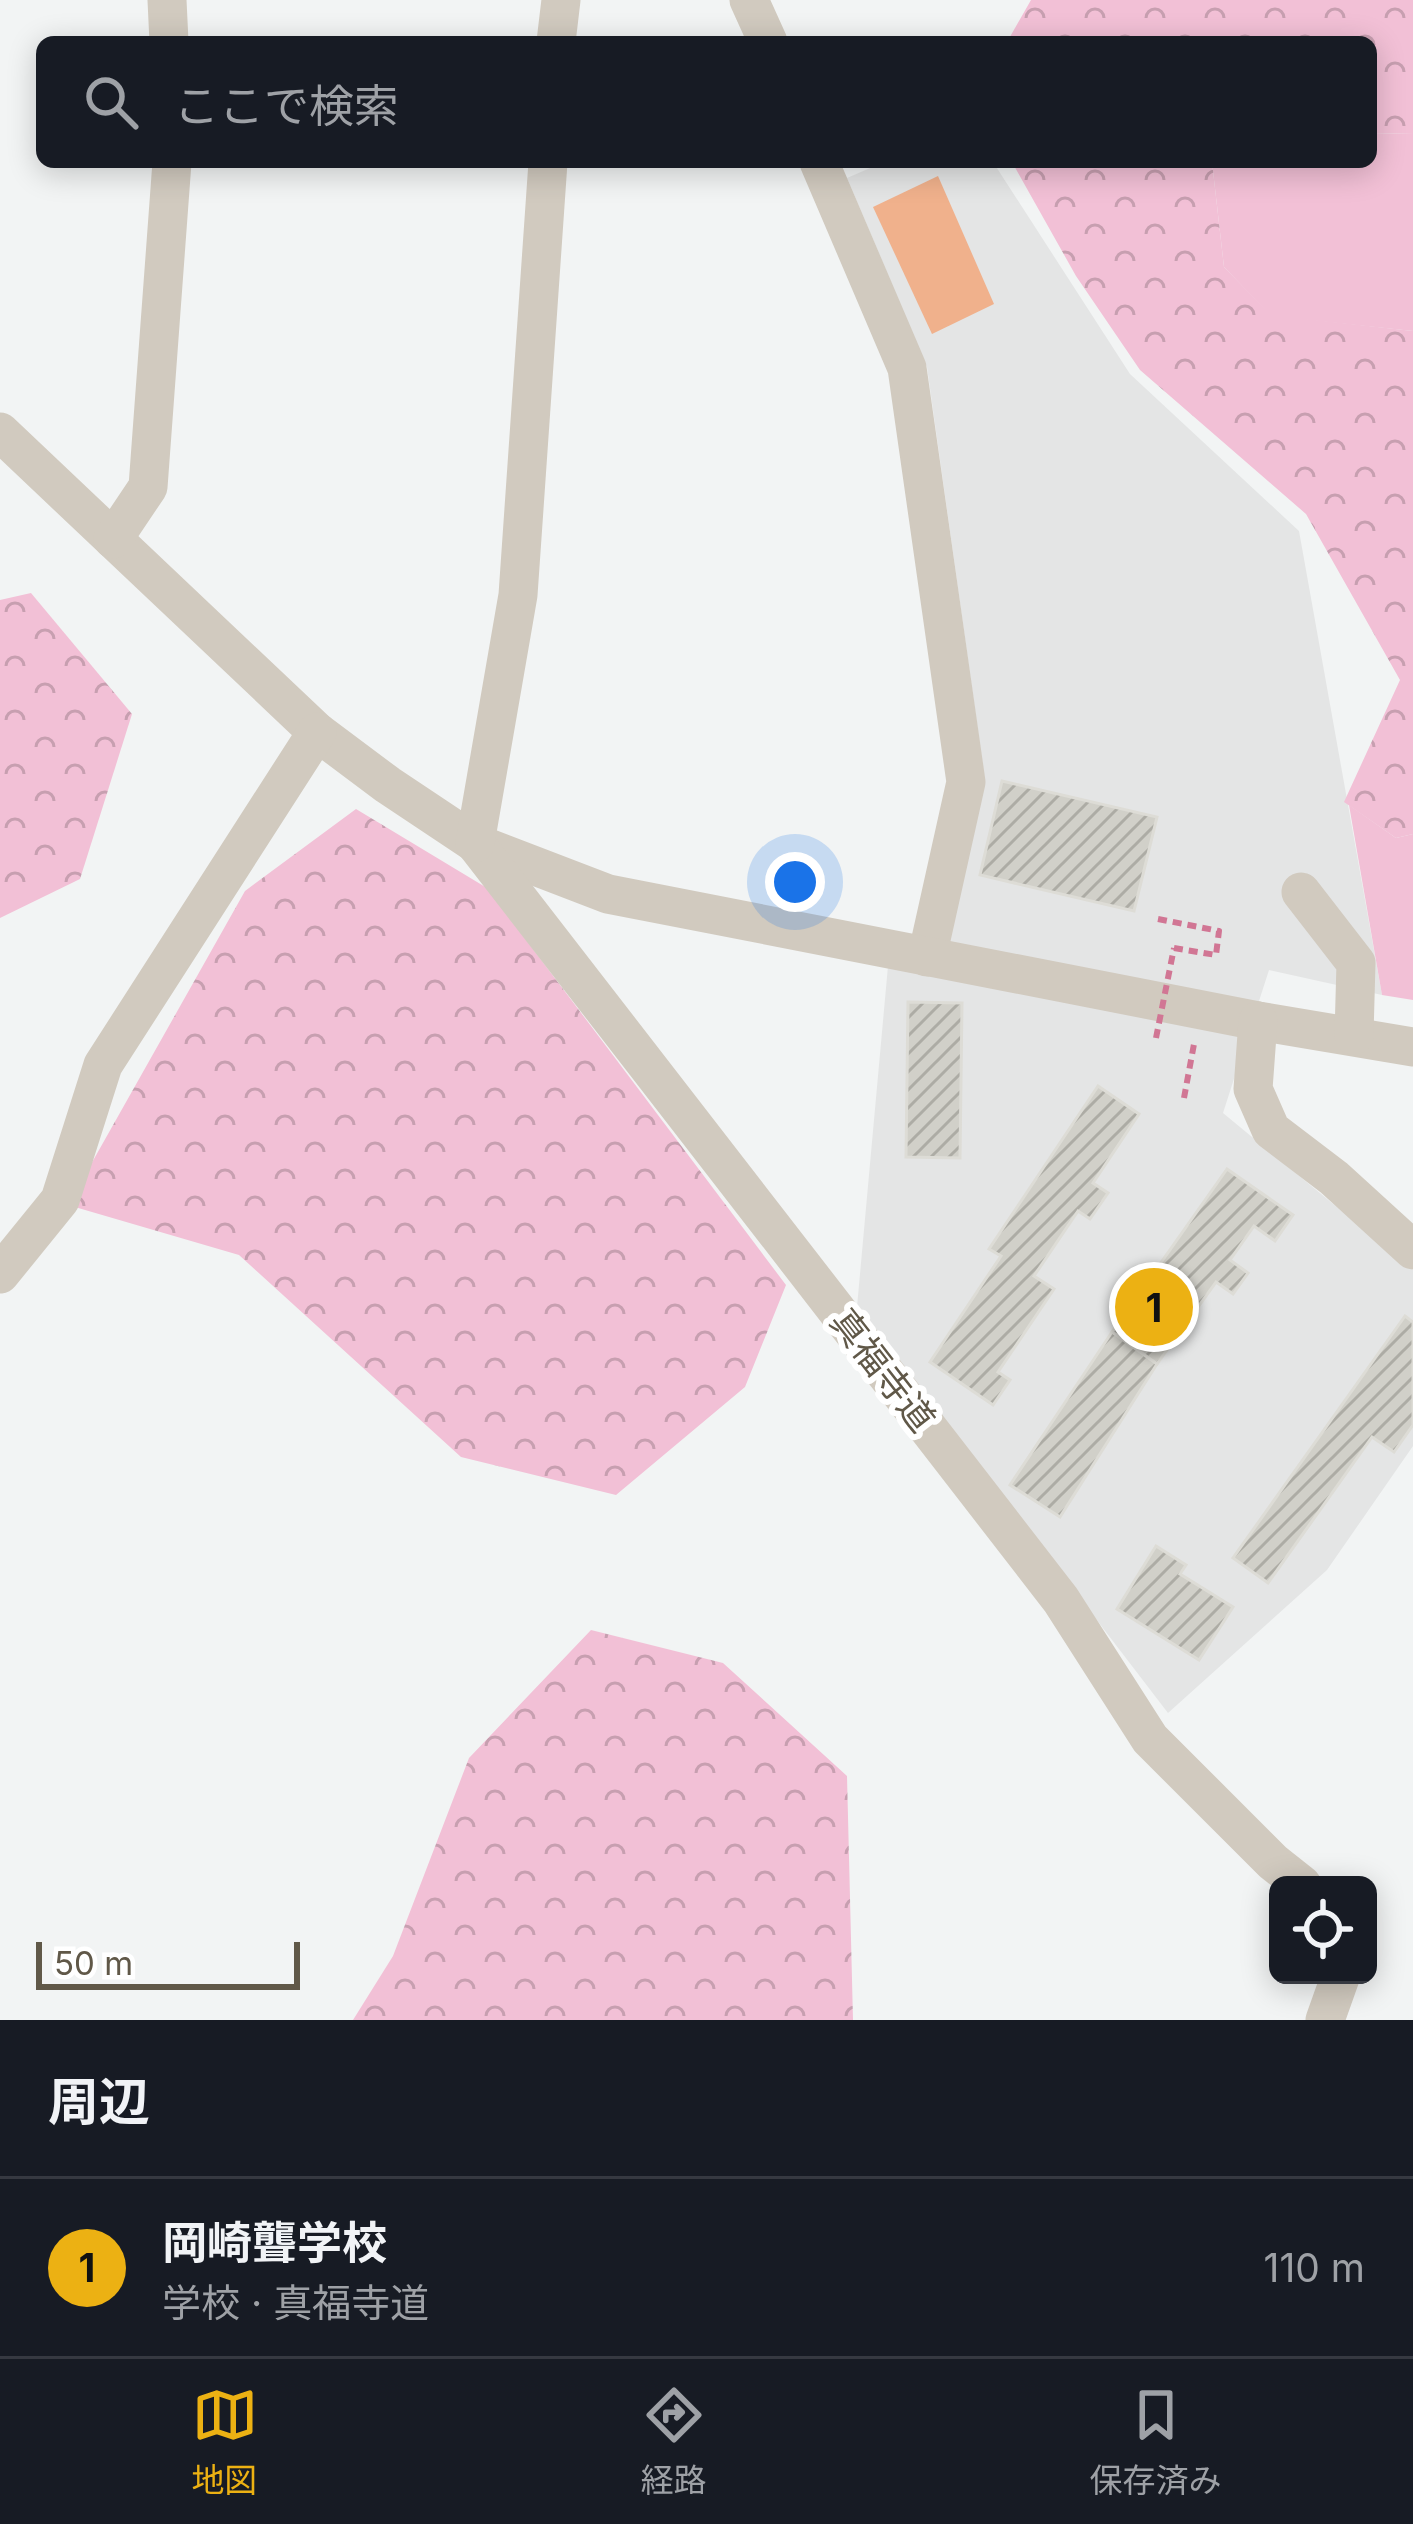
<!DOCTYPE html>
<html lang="ja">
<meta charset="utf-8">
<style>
body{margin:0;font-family:Inter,"Noto Sans JP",sans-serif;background:#20242c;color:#f1f3f6}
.controls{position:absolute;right:36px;bottom:36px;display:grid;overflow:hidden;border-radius:18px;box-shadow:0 6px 30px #0003}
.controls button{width:108px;height:108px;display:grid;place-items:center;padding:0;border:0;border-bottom:3px solid #363941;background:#171b24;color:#f1f3f6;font:60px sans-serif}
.scale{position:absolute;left:36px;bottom:30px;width:264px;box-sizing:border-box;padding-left:12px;border:6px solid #605848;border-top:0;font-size:33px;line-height:42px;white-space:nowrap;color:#605848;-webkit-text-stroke:9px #fff;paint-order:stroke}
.you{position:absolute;left:795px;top:882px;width:42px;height:42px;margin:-30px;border:9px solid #fff;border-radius:50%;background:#1a73e8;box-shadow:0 0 0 18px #1a73e833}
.badge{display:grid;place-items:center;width:78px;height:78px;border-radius:50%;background:#ecb113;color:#111;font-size:39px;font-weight:700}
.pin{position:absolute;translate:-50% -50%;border:6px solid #fff;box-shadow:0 3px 12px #0006}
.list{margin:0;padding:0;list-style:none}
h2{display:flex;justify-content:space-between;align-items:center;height:156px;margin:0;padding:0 48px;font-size:51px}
h2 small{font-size:39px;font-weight:400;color:#9ea1a6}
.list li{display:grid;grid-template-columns:78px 1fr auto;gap:36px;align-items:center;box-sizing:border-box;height:180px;padding:0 48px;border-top:3px solid #363941}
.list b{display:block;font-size:45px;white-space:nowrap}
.list p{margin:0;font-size:39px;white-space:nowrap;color:#9ea1a6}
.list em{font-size:39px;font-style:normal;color:#9ea1a6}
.icon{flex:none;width:66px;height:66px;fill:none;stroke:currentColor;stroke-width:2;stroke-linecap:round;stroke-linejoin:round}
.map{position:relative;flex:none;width:1413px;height:2020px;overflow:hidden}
.search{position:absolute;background:#171b24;box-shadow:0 6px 30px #0003;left:36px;right:36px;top:36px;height:132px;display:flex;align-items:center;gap:30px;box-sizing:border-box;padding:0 42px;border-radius:18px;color:#9ea1a6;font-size:45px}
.sheet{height:336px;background:#171b24}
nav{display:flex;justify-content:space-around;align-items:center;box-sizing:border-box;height:168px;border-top:3px solid #363941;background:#171b24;font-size:33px;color:#9ea1a6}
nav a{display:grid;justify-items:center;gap:6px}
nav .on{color:#ecb113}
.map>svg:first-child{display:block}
.education{fill:#e4e5e5}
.green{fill:#f2c0d6}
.forest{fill:url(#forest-crowns)}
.water{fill:#f0b18c}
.building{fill:url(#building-hatch);stroke:#dddcd6;stroke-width:3}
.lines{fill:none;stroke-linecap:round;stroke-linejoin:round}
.path{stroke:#d17694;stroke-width:6;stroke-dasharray:9 6;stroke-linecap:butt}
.minor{stroke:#d1cabf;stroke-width:39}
.path-bridge{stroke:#d17694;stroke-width:6;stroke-dasharray:9 6;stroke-linecap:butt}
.labels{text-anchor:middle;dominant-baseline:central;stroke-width:12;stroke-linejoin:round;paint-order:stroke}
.street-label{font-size:36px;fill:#605848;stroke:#fff}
</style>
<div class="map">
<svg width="1413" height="2020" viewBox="0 0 1413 2020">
<defs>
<pattern id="forest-crowns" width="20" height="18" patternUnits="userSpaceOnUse" patternTransform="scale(3)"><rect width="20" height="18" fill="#f2c0d6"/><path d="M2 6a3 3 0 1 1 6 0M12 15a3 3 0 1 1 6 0" fill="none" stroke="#c79fb0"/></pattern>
<pattern id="building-hatch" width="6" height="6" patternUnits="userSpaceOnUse" patternTransform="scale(3)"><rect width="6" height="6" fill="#d1d0c9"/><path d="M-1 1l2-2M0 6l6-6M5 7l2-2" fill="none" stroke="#adaca5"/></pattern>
</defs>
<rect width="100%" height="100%" fill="#f2f4f4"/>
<!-- education -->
<polygon class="education" points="884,162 993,162 1130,374 1299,531 1382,995 1269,970 1223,1113 1413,1270 1413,1446 1327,1570 1168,1713 857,1307 888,966 940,972 985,781 927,367 847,178"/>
<!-- green -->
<g class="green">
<polygon points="1413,133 1413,331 1271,316 1224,267 1212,162 1371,162 1371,134"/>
<polygon points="1349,805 1396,838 1413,834 1413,1000 1382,995"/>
</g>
<!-- forest -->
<g class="forest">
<polygon points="1031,0 1413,0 1413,133 1371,134 1371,42 1007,42"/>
<polygon points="1012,162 1212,162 1224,267 1271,315 1413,331 1413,834 1396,838 1344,802 1400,680 1306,514 1140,370 1076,276"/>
<polygon points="31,593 132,714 80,879 0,918 0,600"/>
<polygon points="356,809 487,888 786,1285 745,1387 616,1495 461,1457 239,1255 68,1205 245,891"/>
<polygon points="591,1630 723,1663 847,1776 853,2020 353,2020 393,1956 469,1758"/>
</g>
<!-- water -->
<polygon class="water" points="938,176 994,304 932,334 873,207"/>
<!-- building -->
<g class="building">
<polygon points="1002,781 1157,817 1134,911 980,875"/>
<polygon points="908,1002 962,1003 960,1158 906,1157"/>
<polygon points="1098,1086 1139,1114 1093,1183 1108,1193 1090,1219 1078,1211 1034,1276 1054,1289 998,1372 1010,1380 993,1405 930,1362 1001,1256 989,1249"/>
<polygon points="1227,1169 1293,1215 1275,1241 1254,1226 1230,1260 1248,1273 1233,1294 1216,1282 1157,1364 1112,1332"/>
<polygon points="1405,1316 1413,1322 1413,1425 1394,1452 1372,1437 1268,1583 1233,1558"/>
<polygon points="1112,1332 1157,1364 1060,1517 1010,1485"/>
<polygon points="1156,1546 1186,1565 1180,1574 1233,1607 1199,1660 1117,1609"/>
</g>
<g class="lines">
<!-- path -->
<g class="path">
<polyline points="1158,919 1219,931 1216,955 1174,948"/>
<polyline points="1184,1098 1194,1044"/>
</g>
<!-- minor -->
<g class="minor">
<polyline points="167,0 169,42"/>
<polyline points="749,0 768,42"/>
<polyline points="556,42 561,0"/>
<polyline points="819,162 907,368 966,782 927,957"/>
<polyline points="0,432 317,732 388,785 475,843 608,894 1258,1021 1413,1047"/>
<polyline points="113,539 148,487 172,162"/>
<polyline points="475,843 1061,1600 1150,1739 1273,1862 1302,1885"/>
<polyline points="475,843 518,595 548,162"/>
<polyline points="1301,892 1356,963 1354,1035"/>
<polyline points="1258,1021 1253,1089 1271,1130 1334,1178 1413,1250"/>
<polyline points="0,1274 60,1200 103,1065 317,732"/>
<polyline points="1325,2020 1341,1975"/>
</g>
<!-- path-bridge -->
<polyline class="path-bridge" points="1156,1038 1174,948"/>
</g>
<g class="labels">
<!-- street labels -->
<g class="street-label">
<text transform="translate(883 1370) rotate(52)">真福寺道</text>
</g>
</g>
</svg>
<div class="controls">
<button><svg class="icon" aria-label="locate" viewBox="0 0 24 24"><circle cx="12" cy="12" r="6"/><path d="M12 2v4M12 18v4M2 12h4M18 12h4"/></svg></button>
</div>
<div class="scale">50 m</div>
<div class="you"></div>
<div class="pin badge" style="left:1154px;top:1307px">1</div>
<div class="search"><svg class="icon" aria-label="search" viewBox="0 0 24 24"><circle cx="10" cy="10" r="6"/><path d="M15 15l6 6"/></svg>ここで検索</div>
</div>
<section class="sheet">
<h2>周辺<small></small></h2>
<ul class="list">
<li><span class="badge">1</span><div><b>岡崎聾学校</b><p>学校 · 真福寺道</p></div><em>110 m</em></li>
</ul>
</section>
<nav>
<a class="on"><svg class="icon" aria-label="map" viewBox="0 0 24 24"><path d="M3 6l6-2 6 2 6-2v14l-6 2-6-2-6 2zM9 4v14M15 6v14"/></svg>地図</a>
<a><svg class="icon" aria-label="directions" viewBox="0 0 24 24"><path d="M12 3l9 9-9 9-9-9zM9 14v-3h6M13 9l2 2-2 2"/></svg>経路</a>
<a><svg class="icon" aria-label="saved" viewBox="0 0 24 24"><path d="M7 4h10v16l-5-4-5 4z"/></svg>保存済み</a>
</nav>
